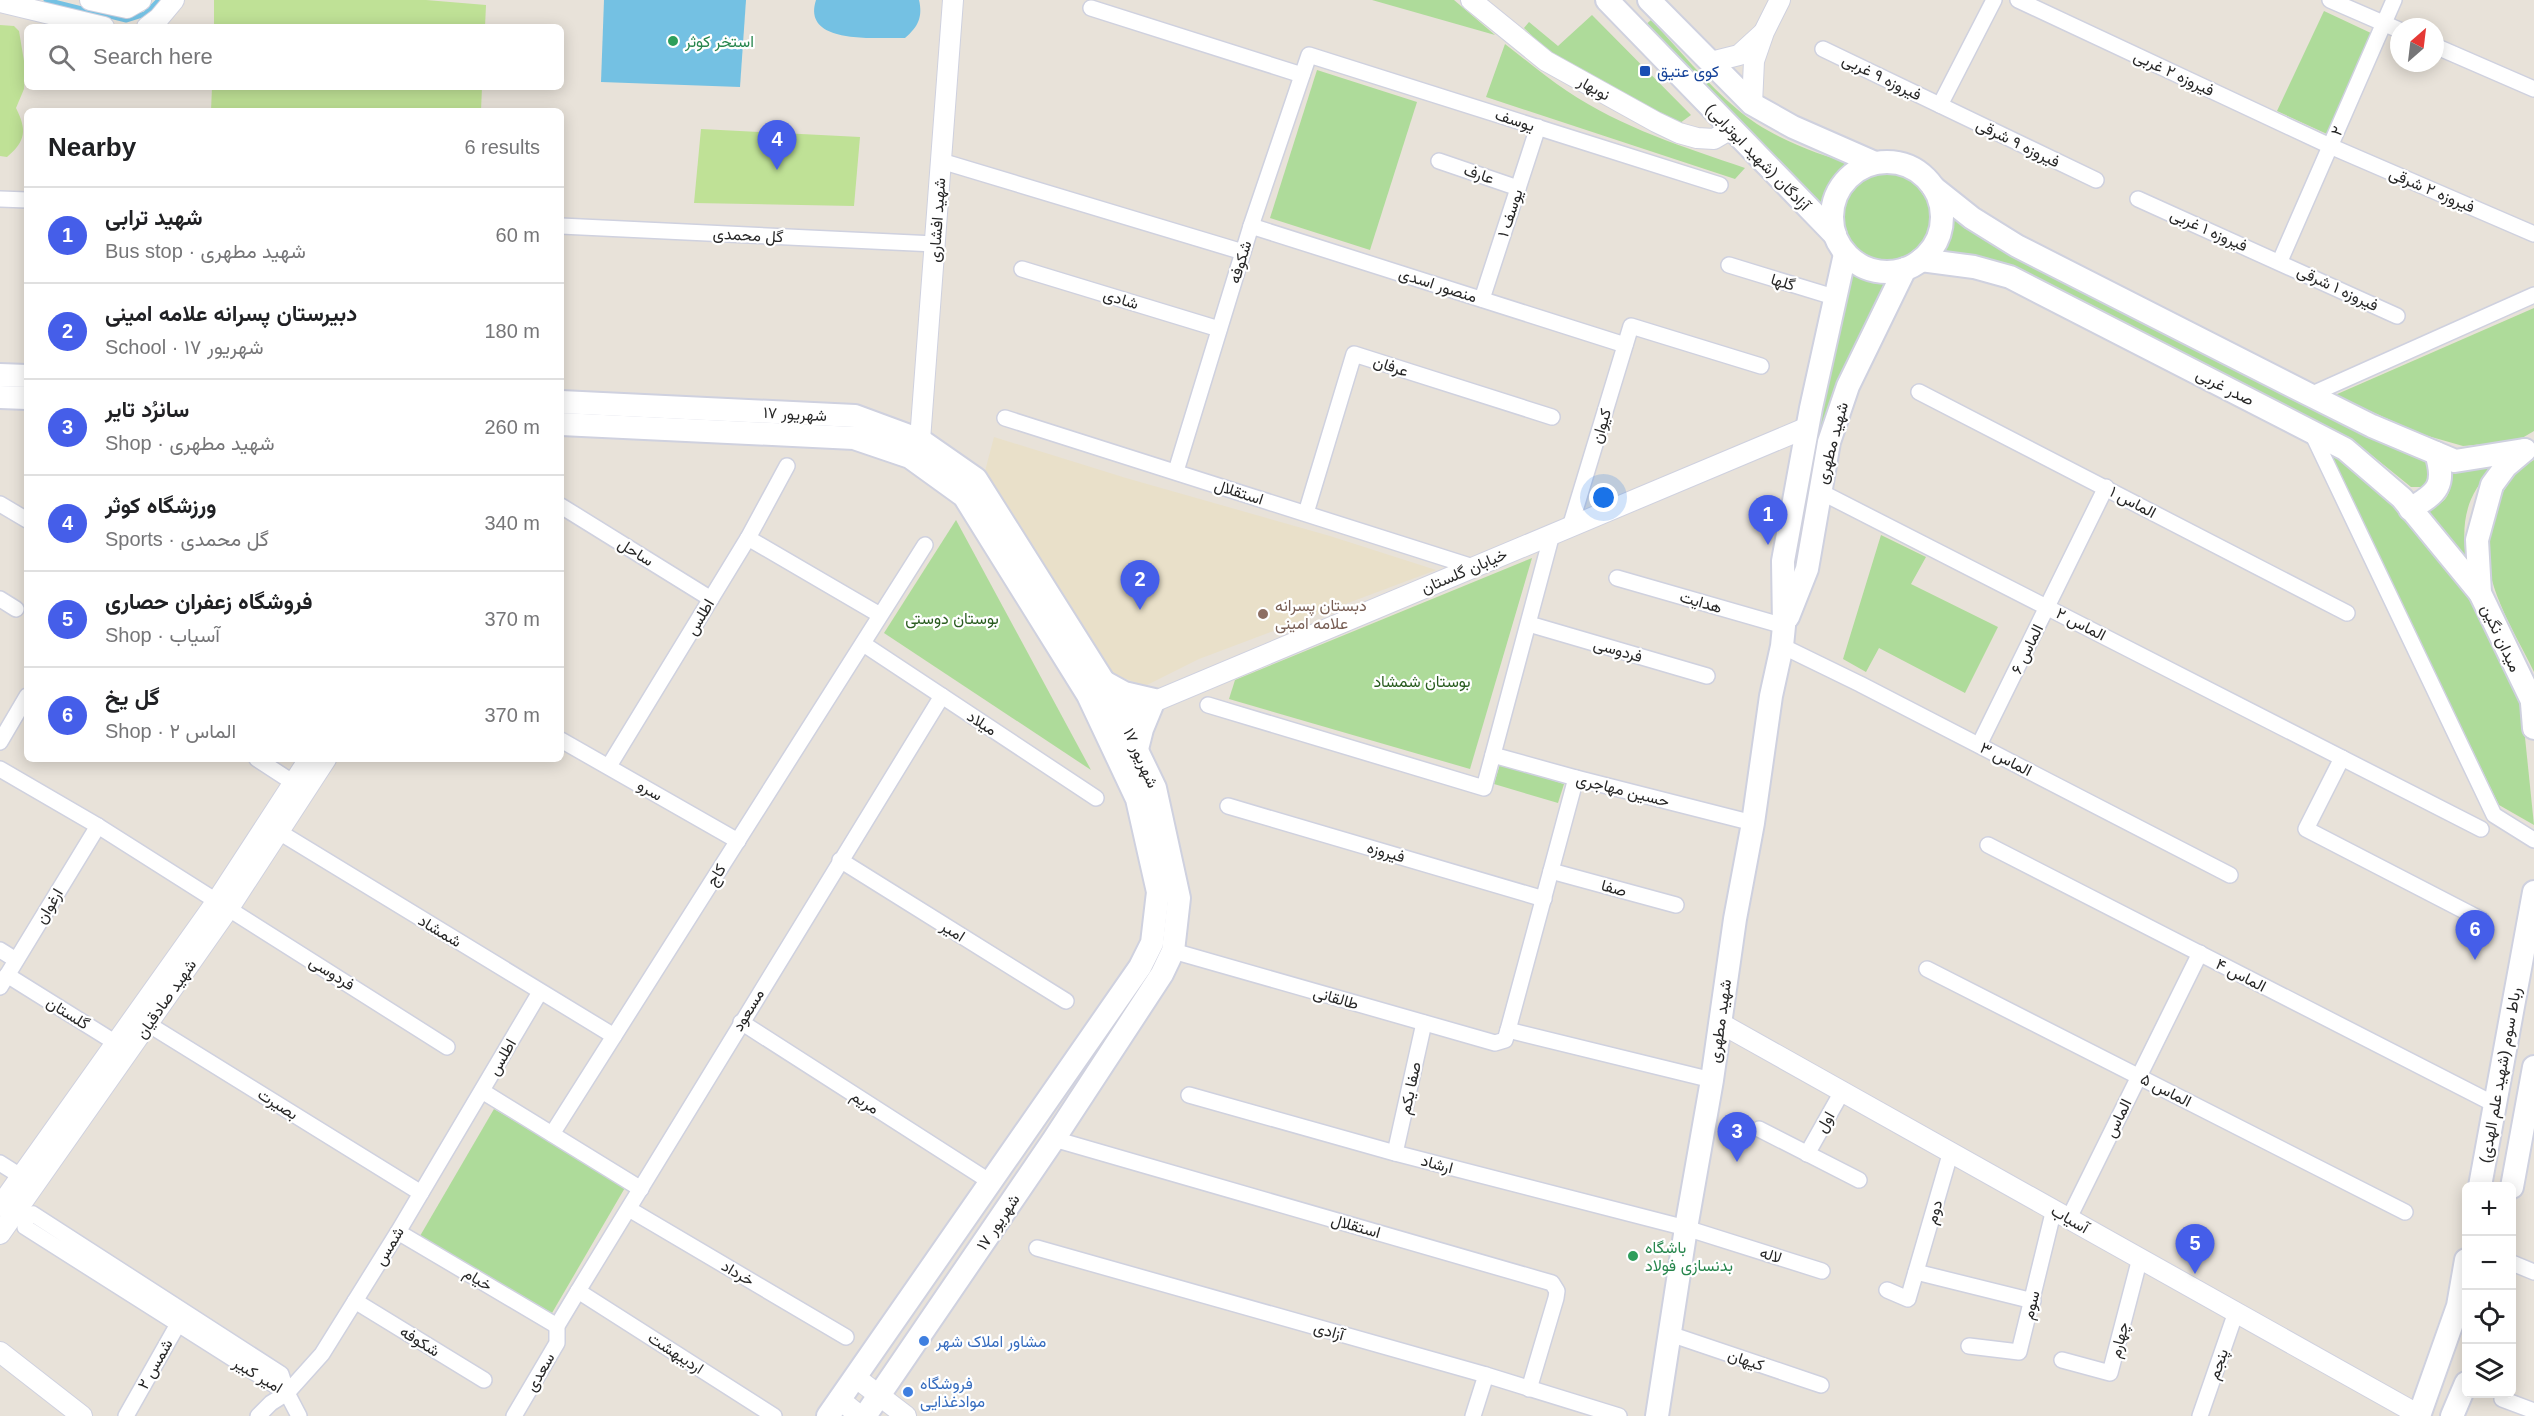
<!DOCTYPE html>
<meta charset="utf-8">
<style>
body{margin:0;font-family:Arial,Vazirmatn,sans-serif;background:#f6f6f6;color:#202124}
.controls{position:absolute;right:18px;bottom:18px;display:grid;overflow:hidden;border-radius:9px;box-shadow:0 3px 15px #0003}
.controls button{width:54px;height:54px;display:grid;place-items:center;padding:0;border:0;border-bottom:2px solid #e0e0e0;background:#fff;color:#202124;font:30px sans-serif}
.compass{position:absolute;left:2390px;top:18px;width:54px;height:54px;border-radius:50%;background:#fff;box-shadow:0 3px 15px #0003;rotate:28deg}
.you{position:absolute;left:1604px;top:498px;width:21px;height:21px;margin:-15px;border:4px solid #fff;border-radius:50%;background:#1a73e8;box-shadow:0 0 0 9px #1a73e833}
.badge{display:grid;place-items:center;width:39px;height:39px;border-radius:50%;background:#455ee9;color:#fff;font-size:20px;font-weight:700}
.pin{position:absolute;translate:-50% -50px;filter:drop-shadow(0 2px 3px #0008)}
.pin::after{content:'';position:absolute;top:32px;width:21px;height:18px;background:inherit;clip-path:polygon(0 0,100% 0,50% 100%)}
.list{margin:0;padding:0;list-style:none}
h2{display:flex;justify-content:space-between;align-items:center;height:78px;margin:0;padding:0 24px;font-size:26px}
h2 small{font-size:20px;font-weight:400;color:#757577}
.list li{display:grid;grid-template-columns:39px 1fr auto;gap:18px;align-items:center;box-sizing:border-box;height:96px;padding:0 24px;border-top:2px solid #e0e0e0}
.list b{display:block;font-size:22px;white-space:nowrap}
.list p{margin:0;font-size:20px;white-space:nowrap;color:#757577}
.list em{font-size:20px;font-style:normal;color:#757577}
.icon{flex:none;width:33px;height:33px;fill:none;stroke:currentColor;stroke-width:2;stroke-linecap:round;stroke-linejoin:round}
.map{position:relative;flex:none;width:2534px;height:1416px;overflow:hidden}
.search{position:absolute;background:#fff;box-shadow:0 3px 15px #0003;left:24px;top:24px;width:540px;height:66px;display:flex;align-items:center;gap:15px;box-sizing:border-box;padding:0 21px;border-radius:9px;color:#757577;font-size:22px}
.panel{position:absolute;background:#fff;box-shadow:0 3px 15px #0003;left:24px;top:108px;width:540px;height:654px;border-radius:9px}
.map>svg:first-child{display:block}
.education{fill:#e9e0c9}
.green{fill:#aedb9a}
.pitch{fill:#bfe196}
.water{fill:#74c1e3}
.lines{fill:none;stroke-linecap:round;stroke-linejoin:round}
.stream{stroke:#74c1e3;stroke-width:5}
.minor-casing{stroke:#cfd1df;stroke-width:18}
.tertiary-casing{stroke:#cfd1df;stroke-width:22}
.secondary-casing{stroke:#cfd1df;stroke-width:26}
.minor{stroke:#fff;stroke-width:15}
.tertiary{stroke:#fff;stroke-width:20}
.secondary{stroke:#fff;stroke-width:22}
.leisure-dot{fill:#2e9e5b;stroke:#fff;stroke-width:2}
.transit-dot{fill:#1a4fb4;stroke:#fff;stroke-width:2}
.education-dot{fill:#8d6e63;stroke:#fff;stroke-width:2}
.shop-dot{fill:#3f7fe0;stroke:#fff;stroke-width:2}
.labels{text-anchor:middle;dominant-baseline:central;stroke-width:4.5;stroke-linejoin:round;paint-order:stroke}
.leisure-label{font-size:16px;fill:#27864d;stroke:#fff;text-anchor:start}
.transit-label{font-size:16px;fill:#164399;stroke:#fff;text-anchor:start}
.street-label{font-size:16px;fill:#272727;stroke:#fff}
.education-label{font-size:16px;fill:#785e54;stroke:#fff;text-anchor:start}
.park-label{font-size:16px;fill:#295c1f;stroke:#fff}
.shop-label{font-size:16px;fill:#366cbe;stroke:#fff;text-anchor:start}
</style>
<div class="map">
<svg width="2534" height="1416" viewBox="0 0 2534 1416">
<rect width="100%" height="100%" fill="#e8e2d9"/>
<!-- education -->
<polygon class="education" points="994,437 1126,478 1330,536 1436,570 1199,659 1145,686 1110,673 985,471"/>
<!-- green -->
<g class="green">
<polygon points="1372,0 1454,0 1495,35"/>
<polygon points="2324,11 2373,34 2327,134 2277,111"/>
<polygon points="1592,15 1691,115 1680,123 1659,115 1553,56 1524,28 1529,22 1558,46"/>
<path d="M1651 20C1679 49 1706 83 1737 109 1765 134 1816 155 1852 163L1830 186 1825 213 1643 27Z"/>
<path d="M1505 44C1526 60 1546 77 1567 91 1622 128 1684 147 1745 168L1735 179 1486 97Z"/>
<polygon points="1317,70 1417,102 1370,250 1270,218"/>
<circle cx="1885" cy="215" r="47"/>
<path d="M1949 208 2027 262 2130 317 2397 450 2426 460 2433 476 2425 487H2411L2358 444 2329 427 2024 273C1995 261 1970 251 1938 253 1950 239 1950 226 1949 208Z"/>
<path d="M1850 269C1864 280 1873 283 1891 283L1873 312 1788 613 1797 532Z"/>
<polygon points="2534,308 2534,431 2517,441 2463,446 2421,434 2335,395"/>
<polygon points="2328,450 2357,469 2404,514 2476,606 2522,708 2534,825 2499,805"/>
<path d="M2534 460V672C2506 614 2466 561 2501 496 2508 482 2520 466 2534 460Z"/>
<path d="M2495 466C2466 495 2461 520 2466 559L2426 510C2451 502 2451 491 2452 467L2470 469Z"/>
<polygon points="956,520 1091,770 884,633"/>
<polygon points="1881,535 1926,557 1911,584 1998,627 1965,693 1879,648 1866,672 1843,659"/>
<polygon points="1532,558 1470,769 1229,699 1235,680"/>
<polygon points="1500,764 1564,784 1558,803 1494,784"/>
<polygon points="494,1109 626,1186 552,1313 420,1236"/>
</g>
<!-- pitch -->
<g class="pitch">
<polygon points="214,0 426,0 486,5 485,27 214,27"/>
<path d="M0 25 14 26 19 31 25 67 24 89 16 108C27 130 26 141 7 157L0 156Z"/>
<polygon points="212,87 482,87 481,111 211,111"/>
<polygon points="701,129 860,137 854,206 694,203"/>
</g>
<!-- water -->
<g class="water">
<polygon points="604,0 746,0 740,87 601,82"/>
<path d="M816 0H919C923 17 918 27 905 38 879 37 801 46 816 0Z"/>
</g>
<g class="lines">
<!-- stream -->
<polyline class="stream" points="46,0 126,20 145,14 159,0"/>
<defs>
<g id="minor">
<polyline points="2018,0 2330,146 2534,234"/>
<polyline points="2330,0 2399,30"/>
<polyline points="1091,8 1302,75"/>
<polyline points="2435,46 2534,89"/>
<polyline points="1823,49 2096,180"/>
<polyline points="1940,105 1994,0"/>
<polyline points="941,161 1243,252"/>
<polyline points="1439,161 1518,188"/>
<polyline points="0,199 27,200"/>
<polyline points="2138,199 2397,316"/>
<polyline points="561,226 935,244"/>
<polyline points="1251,226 1625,345"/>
<polyline points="2280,261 2394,0"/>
<polyline points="1729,265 1837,298"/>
<polyline points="1022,269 1219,329"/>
<polyline points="1482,299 1538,127"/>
<polyline points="1919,392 2347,613"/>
<polyline points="2310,395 2534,295"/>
<polyline points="1005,418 1473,567"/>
<polyline points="2311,431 2494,815 2534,840"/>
<polyline points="1176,471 1251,226 1309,55 1720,185"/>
<polyline points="1819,491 2481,829"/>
<polyline points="0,504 27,520"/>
<polyline points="561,506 711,599"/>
<polyline points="1306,513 1354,354 1552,417"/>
<polyline points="1570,527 1631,326 1761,366"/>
<polyline points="748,538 880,615"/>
<polyline points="1617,578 1784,626"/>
<polyline points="0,599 16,609"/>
<polyline points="1529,624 1707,676"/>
<polyline points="1782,646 1860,684 2230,875"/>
<polyline points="868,647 1096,798"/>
<polyline points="1208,705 1484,788 1552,534"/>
<polyline points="561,740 738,841"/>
<polyline points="0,742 27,696"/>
<polyline points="1979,745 2106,487"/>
<polyline points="1493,755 1576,778 1753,823"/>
<polyline points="2342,758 2306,829 2482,920"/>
<polyline points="257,759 303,789"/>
<polyline points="609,766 748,538 787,466"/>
<polyline points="0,769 98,826 447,1047"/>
<polyline points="1228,806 1544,899"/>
<polyline points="271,827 614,1036"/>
<polyline points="1988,845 2494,1104"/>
<polyline points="840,860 1066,1001"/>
<polyline points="1551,871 1676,905"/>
<polyline points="0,950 16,960"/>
<polyline points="1173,951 1495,1043 1505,1040 1508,1030 1576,778"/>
<polyline points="1927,969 2405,1212"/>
<polyline points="7,975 124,1048"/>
<polyline points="0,987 98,826"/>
<polyline points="140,1019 421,1193"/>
<polyline points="741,1022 989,1181"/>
<polyline points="1508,1030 1712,1080"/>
<polyline points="482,1091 641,1189"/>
<polyline points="1189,1095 1395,1153 1686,1228 1822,1271"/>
<polyline points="1759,1129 1859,1180"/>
<polyline points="552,1134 925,545"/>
<polyline points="1054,1139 1552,1283 1557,1291 1556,1298 1529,1389"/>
<polyline points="1395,1153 1424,1023"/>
<polyline points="1807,1154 1843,1090"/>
<polyline points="0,1163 30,1182"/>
<polyline points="629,1209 846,1337"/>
<polyline points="2069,1218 2200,953"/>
<polyline points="398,1232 557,1326"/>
<polyline points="1037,1248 1486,1375 1619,1416"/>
<polyline points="2512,1263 2534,1272"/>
<polyline points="1916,1272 2033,1301"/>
<polyline points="1887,1290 1908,1299 1951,1151"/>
<polyline points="578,1291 774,1416"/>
<polyline points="355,1301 484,1380"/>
<polyline points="1670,1334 1821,1385"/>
<polyline points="1969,1346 2019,1352 2054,1209"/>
<polyline points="2062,1360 2110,1373 2140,1258"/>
<polyline points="287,1393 25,1227 26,1219 33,1214 281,1374 287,1393 299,1416"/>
<polyline points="2502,1399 2534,1411"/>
<polyline points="126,1416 182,1317"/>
<polyline points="258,1416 271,1403 287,1393 322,1354 398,1232 540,992"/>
<polyline points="514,1416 557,1343 557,1326 578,1291 942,696"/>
<polyline points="1473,1416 1486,1375"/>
<polyline points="2200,1416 2236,1312"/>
</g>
<g id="tertiary">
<polyline points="90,0 127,8 141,0"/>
<polyline points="1471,0 1546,61 1656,122 1679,133 1697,138 1714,139 1731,129"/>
<polyline points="0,2 104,27"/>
<polyline points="147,27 159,18 174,0"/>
<polyline points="1711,62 1739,55 1762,34"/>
<polyline points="1752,104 1754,61 1764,32 1780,0"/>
<polyline points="912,453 920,440 953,0"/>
<polyline points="1108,721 1808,427"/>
<polyline points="1720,1023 2419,1415"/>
<polyline points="0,1206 216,902 309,759"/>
<polyline points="0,1234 229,908 326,759"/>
<polyline points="0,1352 82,1416"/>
<polyline points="855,1377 906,1416"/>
<polyline points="839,1399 860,1416"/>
</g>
<g id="secondary">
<polyline points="1607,0 1835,235"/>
<polyline points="1649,0 1752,104 1793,127 1875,163"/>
<circle cx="1887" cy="217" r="55"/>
<polyline points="1933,187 1972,218 2017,246 2310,395 2372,426 2455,461 2524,450"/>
<polyline points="1921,260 1974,267 2010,277 2345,449 2402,498 2480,593"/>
<polyline points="0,375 27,376"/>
<polyline points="0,397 27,398"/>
<polyline points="561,402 855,416 920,440 976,479 1104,682 1155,788 1179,898 1173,951 1162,974 1054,1139 865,1416"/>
<polyline points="561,424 854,438 910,457 964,496 1088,695 1137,799 1158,892 1152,943 1140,967 828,1416"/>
<polyline points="2525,450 2506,466 2492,485 2477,540 2480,593 2534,705"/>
<path d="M2410 509C2438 493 2446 485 2436 453"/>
<polyline points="1788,617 1807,569 1829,442 1848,386 1905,269"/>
<polyline points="1104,682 1124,693 1154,700 1142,729 1137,749"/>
<polyline points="2532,703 2534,728"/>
<polyline points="2480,1186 2534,892"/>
<polyline points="2512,1187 2534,1067"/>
<polyline points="1657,1416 1686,1228 1712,1080 1735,919 1753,823 1771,696 1782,646 1784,626 1783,561 1811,408 1845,254"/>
<polyline points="2419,1416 2458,1306 2466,1260"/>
<polyline points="2452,1416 2466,1383"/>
</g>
</defs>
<!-- minor casing -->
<use href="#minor" class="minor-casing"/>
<!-- tertiary casing -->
<use href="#tertiary" class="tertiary-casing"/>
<!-- secondary casing -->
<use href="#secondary" class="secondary-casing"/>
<!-- minor -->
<use href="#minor" class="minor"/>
<!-- tertiary -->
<use href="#tertiary" class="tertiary"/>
<!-- secondary -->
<use href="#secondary" class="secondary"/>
</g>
<!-- markers -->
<g class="leisure-dot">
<circle cx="673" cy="41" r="6"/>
<circle cx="1633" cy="1256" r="6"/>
</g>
<rect class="transit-dot" x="1639" y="65" width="12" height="12" rx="3"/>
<circle class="education-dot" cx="1263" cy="614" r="6"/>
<g class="shop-dot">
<circle cx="924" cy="1341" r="6"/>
<circle cx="908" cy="1392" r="6"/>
</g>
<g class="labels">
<!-- leisure labels -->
<g class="leisure-label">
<text x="685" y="41">استخر کوثر</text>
<text x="1645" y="1247">باشگاه<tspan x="1645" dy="18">بدنسازی فولاد</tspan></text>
</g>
<!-- transit labels -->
<g class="transit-label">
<text x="1657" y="71">کوی عتیق</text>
</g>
<!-- street labels -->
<g class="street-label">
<text transform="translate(2174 73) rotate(25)">فیروزه ۲ غربی</text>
<text transform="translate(1882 77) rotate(26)">فیروزه ۹ غربی</text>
<text transform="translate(1594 88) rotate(29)">نوبهار</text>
<text transform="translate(1515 120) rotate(18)">یوسف</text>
<text transform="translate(2337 131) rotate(-66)">۲</text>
<text transform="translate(2018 143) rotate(26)">فیروزه ۹ شرقی</text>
<text transform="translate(1758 157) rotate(46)">آزادگان (شهید ابوترابی)</text>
<text transform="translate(1479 174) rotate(18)">عارف</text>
<text transform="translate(2432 190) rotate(23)">فیروزه ۲ شرقی</text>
<text transform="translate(1510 213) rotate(-72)">یوسف ۱</text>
<text transform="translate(937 220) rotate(-86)">شهید افشاری</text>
<text transform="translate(2209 230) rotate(24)">فیروزه ۱ غربی</text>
<text transform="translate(748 235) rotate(3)">گل محمدی</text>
<text transform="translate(1240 262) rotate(-73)">شکوفه</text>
<text transform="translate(1783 282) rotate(17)">گلها</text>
<text transform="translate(1438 285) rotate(18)">منصور اسدی</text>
<text transform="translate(2338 288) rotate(25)">فیروزه ۱ شرقی</text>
<text transform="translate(1121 299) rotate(17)">شادی</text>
<text transform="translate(1391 366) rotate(18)">عرفان</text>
<text transform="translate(2225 387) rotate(27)">صدر غربی</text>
<text transform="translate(795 414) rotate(3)">۱۷ شهریور</text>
<text transform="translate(1601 426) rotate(-73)">کیوان</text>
<text transform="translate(1832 443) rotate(-75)">شهید مطهری</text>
<text transform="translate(1239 492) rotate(18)">استقلال</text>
<text transform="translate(2133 502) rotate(28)">الماس ۱</text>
<text transform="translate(636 552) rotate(32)">ساحل</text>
<text transform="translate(1464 571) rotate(-23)">خیابان گلستان</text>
<text transform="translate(1701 602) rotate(16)">هدایت</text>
<text transform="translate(700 617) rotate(-59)">اطلس</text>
<text transform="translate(2081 624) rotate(27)">الماس ۲</text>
<text transform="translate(2501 638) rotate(65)">میدان نگین</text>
<text transform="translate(2027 649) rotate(-64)">الماس ۶</text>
<text transform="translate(1618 650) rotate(16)">فردوسی</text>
<text transform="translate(982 723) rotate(33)">میلاد</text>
<text transform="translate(1141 758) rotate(66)">۱۷ شهریور</text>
<text transform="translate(2006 759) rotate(27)">الماس ۳</text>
<text transform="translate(650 790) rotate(30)">سرو</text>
<text transform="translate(1623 790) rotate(14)">حسین مهاجری</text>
<text transform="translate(1386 852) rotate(16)">فیروزه</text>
<text transform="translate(716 875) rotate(-58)">کاج</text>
<text transform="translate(1614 888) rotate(15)">صفا</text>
<text transform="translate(49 906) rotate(-59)">ارغوان</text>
<text transform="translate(440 931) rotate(31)">شمشاد</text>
<text transform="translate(953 931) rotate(32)">امیر</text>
<text transform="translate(332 973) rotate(32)">فردوسی</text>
<text transform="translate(2241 975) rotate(27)">الماس ۴</text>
<text transform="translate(1336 998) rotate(16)">طالقانی</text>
<text transform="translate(166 999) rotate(-55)">شهید صادقیان</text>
<text transform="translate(748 1010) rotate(-59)">مسعود</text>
<text transform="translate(68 1013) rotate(32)">گلستان</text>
<text transform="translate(1720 1021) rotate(-82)">شهید مطهری</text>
<text transform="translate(502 1057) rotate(-60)">اطلس</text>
<text transform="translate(2500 1075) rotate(-80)">رباط سوم (شهید علم الهدی)</text>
<text transform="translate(1410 1088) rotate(-78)">صفا یکم</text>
<text transform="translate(2166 1090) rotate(27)">الماس ۵</text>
<text transform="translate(865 1102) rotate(33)">مریم</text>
<text transform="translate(278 1104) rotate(32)">بصیرت</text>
<text transform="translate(2118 1118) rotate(-64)">الماس</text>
<text transform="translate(1825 1122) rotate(-60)">اول</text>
<text transform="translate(1437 1164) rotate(15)">ارشاد</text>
<text transform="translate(1934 1212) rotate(-74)">دوم</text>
<text transform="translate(2070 1219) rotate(30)">آسیاب</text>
<text transform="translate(998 1222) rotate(-56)">۱۷ شهریور</text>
<text transform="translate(1356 1226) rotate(16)">استقلال</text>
<text transform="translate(389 1246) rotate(-59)">شمس</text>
<text transform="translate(1771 1255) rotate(18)">لاله</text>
<text transform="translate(738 1273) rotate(30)">خرداد</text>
<text transform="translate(478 1279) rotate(31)">خیام</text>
<text transform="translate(2031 1305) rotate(-76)">سوم</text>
<text transform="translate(1329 1331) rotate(16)">آزادی</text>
<text transform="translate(2119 1340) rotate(-76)">چهارم</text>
<text transform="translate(420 1341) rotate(32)">شکوفه</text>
<text transform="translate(676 1353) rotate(33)">اردیبهشت</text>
<text transform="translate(1746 1360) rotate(19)">کیهان</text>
<text transform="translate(155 1364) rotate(-61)">شمس ۲</text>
<text transform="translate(2218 1364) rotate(-71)">پنجم</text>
<text transform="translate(540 1372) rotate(-60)">سعدی</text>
<text transform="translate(258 1375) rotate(31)">امیر کبیر</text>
</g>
<!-- education labels -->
<g class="education-label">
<text x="1275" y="605">دبستان پسرانه<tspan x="1275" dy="18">علامه امینی</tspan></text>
</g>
<!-- park labels -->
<g class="park-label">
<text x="952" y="618">بوستان دوستی</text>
<text x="1422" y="681">بوستان شمشاد</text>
</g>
<!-- shop labels -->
<g class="shop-label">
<text x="936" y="1341">مشاور املاک شهر</text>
<text x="920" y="1383">فروشگاه<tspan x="920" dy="18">موادغذایی</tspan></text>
</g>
</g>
</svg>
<div class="controls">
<button>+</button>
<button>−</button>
<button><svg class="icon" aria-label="locate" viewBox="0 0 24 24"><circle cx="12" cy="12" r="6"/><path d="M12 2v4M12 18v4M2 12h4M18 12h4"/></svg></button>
<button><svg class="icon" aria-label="layers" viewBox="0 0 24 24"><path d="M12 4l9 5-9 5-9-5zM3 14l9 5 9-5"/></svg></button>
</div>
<svg class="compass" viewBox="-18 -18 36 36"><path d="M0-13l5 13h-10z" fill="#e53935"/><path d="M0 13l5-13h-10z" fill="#757577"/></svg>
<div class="you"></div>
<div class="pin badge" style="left:1768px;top:545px">1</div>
<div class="pin badge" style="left:1140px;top:610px">2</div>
<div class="pin badge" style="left:1737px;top:1162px">3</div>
<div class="pin badge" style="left:777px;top:170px">4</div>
<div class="pin badge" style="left:2195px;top:1274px">5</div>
<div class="pin badge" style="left:2475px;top:960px">6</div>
<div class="search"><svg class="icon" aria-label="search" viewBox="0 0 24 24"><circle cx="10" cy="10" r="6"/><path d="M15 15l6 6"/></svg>Search here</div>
<section class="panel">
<h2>Nearby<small>6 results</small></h2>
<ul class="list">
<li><span class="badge">1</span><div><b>شهید ترابی</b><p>Bus stop · شهید مطهری</p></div><em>60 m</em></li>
<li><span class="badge">2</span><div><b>دبیرستان پسرانه علامه امینی</b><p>School · ۱۷ شهریور</p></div><em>180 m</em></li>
<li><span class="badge">3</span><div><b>سانرُد تایر</b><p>Shop · شهید مطهری</p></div><em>260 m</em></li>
<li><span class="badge">4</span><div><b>ورزشگاه کوثر</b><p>Sports · گل محمدی</p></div><em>340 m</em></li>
<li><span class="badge">5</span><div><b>فروشگاه زعفران حصاری</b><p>Shop · آسیاب</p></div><em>370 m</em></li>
<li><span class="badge">6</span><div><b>گل یخ</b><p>Shop · الماس ۲</p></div><em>370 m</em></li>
</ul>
</section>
</div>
